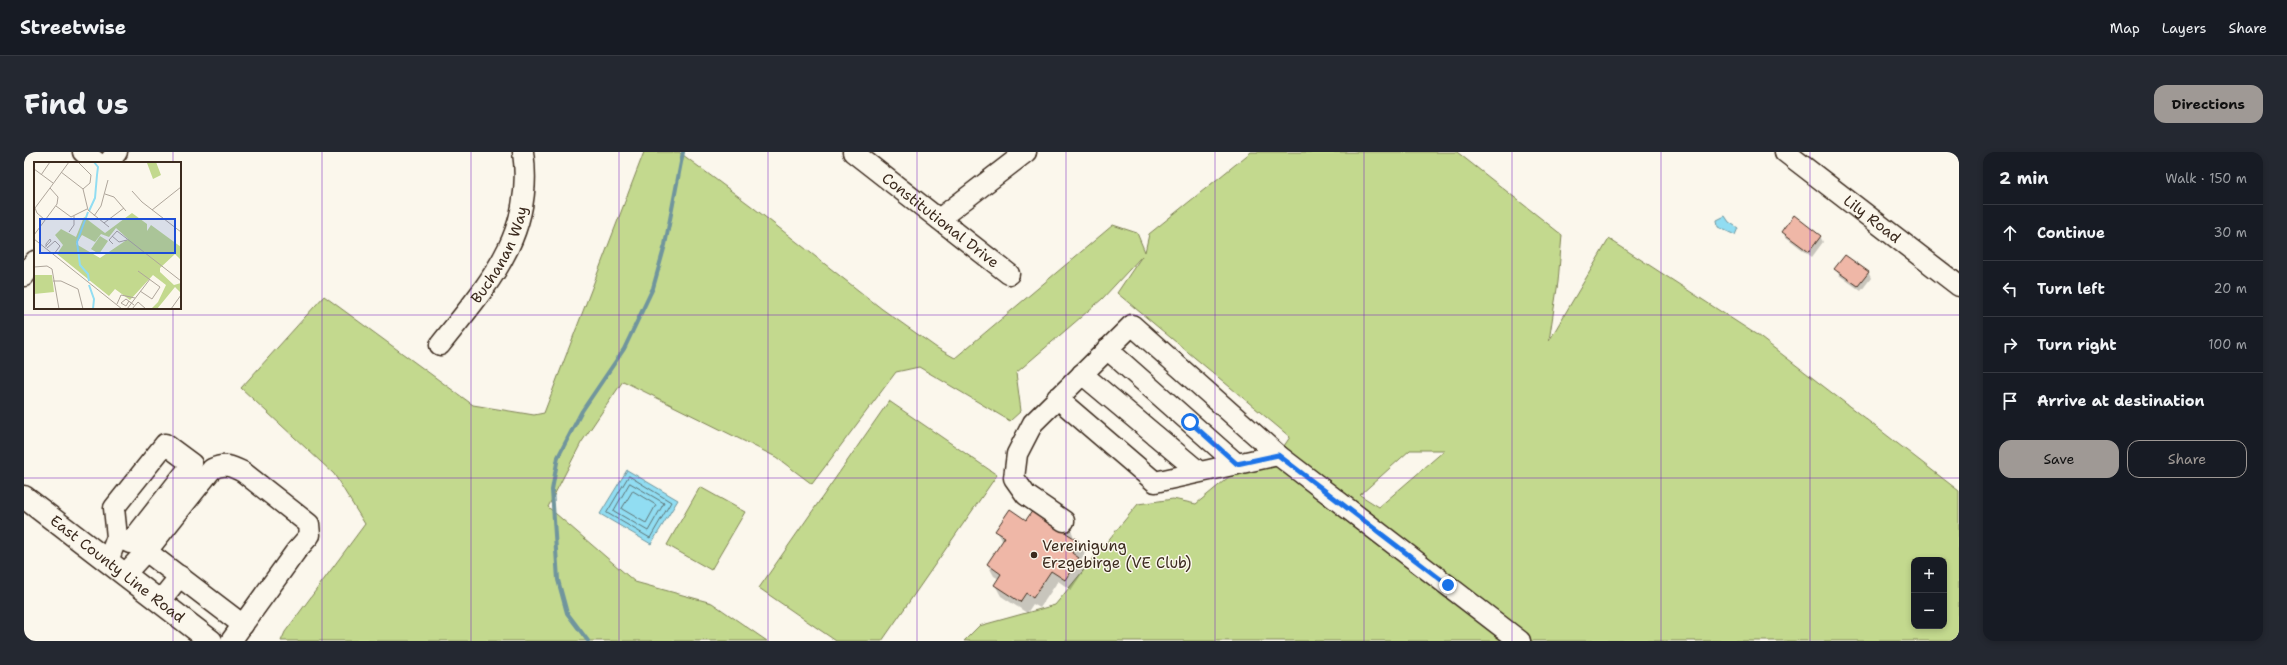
<!DOCTYPE html>
<meta charset="utf-8">
<style>
body{margin:0;font-family:"Shantell Sans",sans-serif;background:#242831;color:#f1f3f6}
.controls{position:absolute;right:12px;bottom:12px;display:grid;overflow:hidden;border-radius:8px;box-shadow:0 2px 6px #0003}
.controls button{width:36px;height:36px;display:grid;place-items:center;padding:0;border:0;border-bottom:1px solid #363941;background:#171b24;color:#f1f3f6;font:20px sans-serif}
.stop{position:absolute;width:12px;height:12px;margin:-9px;border:3px solid #1a73e8;border-radius:50%;background:#fff}
.stop.end{background:#1a73e8;border-color:#fff;box-shadow:0 1px 4px #0008}
.list{margin:0;padding:0;list-style:none}
h2{display:flex;justify-content:space-between;align-items:center;height:52px;margin:0;padding:0 16px;font-size:17px}
h2 small{font-size:13px;font-weight:400;color:#9ea1a6}
.list li{display:grid;grid-template-columns:26px 1fr auto;gap:12px;align-items:center;box-sizing:border-box;height:56px;padding:0 16px;border-top:1px solid #363941}
.list b{display:block;font-size:15px;white-space:nowrap}
.list em{font-size:13px;font-style:normal;color:#9ea1a6}
.actions{display:flex;gap:8px;padding:12px 16px}
.actions a{flex:1;padding:9px 0;border:1px solid #9f9995;border-radius:12px;text-align:center;font-size:14px;color:#9f9995}
.actions .main{background:#9f9995;color:#111}
.icon{flex:none;width:22px;height:22px;fill:none;stroke:currentColor;stroke-width:2;stroke-linecap:round;stroke-linejoin:round}
.map{position:relative;flex:none;width:1935px;height:489px;overflow:hidden;border-radius:12px}
header{display:flex;align-items:center;gap:24px;box-sizing:border-box;height:56px;padding:0 20px;background:#171b24;border-bottom:1px solid #363941}
header strong{font-size:19px}
nav{display:flex;gap:22px;margin-inline-start:auto;font-size:14px}
.intro{display:flex;align-items:center;justify-content:space-between;box-sizing:border-box;height:96px;padding:0 24px}
h1{margin:0;font-size:28px}
.button{padding:10px 18px;border-radius:12px;background:#9f9995;color:#111;font-size:14px;font-weight:700}
main{display:flex;gap:24px;padding:0 24px}
aside{flex:1;background:#171b24;border-radius:12px;box-shadow:0 2px 6px #0003}
.map>svg:first-child{display:block}
.green{fill:#c3d98e;stroke:#7f8256;fill-rule:evenodd}
.water{fill:#91ddf2;stroke:#6f959d}
.shadow{fill:#0003}
.lines{fill:none;stroke-linecap:round;stroke-linejoin:round}
.shore{stroke:#5d7273;stroke-width:1}
.stream{stroke:#6f959d;stroke-width:4}
.building{fill:#efb7a7;stroke:#3b2a1e}
.minor-casing{stroke:#3b2a1e;stroke-width:23}
.major-casing{stroke:#3b2a1e;stroke-width:25}
.minor{stroke:#fbf7ec;stroke-width:20}
.major{stroke:#fbf7ec;stroke-width:22}
.route{stroke:#1a73e8;stroke-width:5}
.grid{fill:none;stroke:#7b2cbf;stroke-width:1;stroke-opacity:0.55}
.poi-dot{fill:#3b2a1e;stroke:#fbf7ec;stroke-width:1.5}
.labels{text-anchor:middle;dominant-baseline:central;stroke-width:3;stroke-linejoin:round;paint-order:stroke}
.street-label{font-size:15px;fill:#3b2a1e;stroke:#fbf7ec}
.poi-label{font-size:15px;fill:#3b2a1e;stroke:#fbf7ec;text-anchor:start}
.inset-river{fill:none;stroke:#91ddf2;stroke-width:2}
.inset-road{fill:none;stroke:#aea59a;stroke-width:1}
.view{fill:#1d4ed8;fill-opacity:0.15;stroke:#1d4ed8;stroke-width:2}
.inset-edge{fill:none;stroke:#3b2a1e;stroke-width:2}
</style>
<header>
<strong>Streetwise</strong>
<nav><a>Map</a><a>Layers</a><a>Share</a></nav>
</header>
<div class="intro"><h1>Find us</h1><a class="button">Directions</a></div>
<main>
<div class="map">
<svg width="1935" height="489" viewBox="0 0 1935 489">
<rect width="100%" height="100%" fill="#fbf7ec"/>
<filter id="ink" filterUnits="userSpaceOnUse"><feTurbulence type="fractalNoise" baseFrequency=".025" numOctaves="2"/><feDisplacementMap in="SourceGraphic" scale="8" xChannelSelector="R" yChannelSelector="G"/><feConvolveMatrix kernelMatrix="1 2 1 2 8 2 1 2 1" color-interpolation-filters="sRGB"/></filter>
<g filter="url(#ink)">
<!-- green -->
<g class="green">
<path d="M620 0H655L726 53 858 157 913 196 931 206 1089 73 1113 81 1121 100 1125 82 1227 0H1433L1538 83 1534 130 1525 189 1585 87 1733 183 1935 339V489H940L955 474 1031 453 1114 352 1149 347 1172 352 1234 301 1282 312 1254 303 1266 285 1093 141 1118 104 1078 147 992 221 997 259 986 269 895 215 872 220 788 332 752 305 599 229 557 291 524 355 611 430 688 451 743 489H257L261 480 341 372 310 322 217 236 300 144 449 253 510 263 520 261ZM1386 298H1421L1355 355 1336 343ZM1890 408H1920V474H1890Z"/>
<polygon points="865,249 973,323 858,489 812,489 735,436"/>
<polygon points="676,335 721,360 687,418 643,393"/>
</g>
<!-- water -->
<g class="water">
<polygon points="1701,64 1705,70 1714,76 1711,83 1694,75 1693,68"/>
<polygon points="603,318 654,348 627,392 576,362"/>
</g>
<!-- shadow -->
<g class="shadow">
<polygon points="1759,80 1796,84 1799,90 1788,105 1762,85"/>
<polygon points="1811,117 1844,120 1847,126 1837,139 1815,123"/>
<polygon points="1003,369 1046,375 1051,388 1061,401 1056,409 1061,417 1047,438 1034,429 1016,456 1009,452 1003,461 977,444 971,433 975,427 970,424 964,413 979,390 973,379"/>
</g>
<g class="lines">
<!-- shore -->
<g class="shore">
<polygon points="605,324 647,350 626,386 583,361"/>
<polygon points="606,331 640,351 624,379 590,359"/>
<polygon points="609,339 632,353 622,371 598,357"/>
</g>
<!-- stream -->
<polyline class="stream" points="564,489 543,461 534,428 528,338 534,305 558,259 600,197 629,136 641,93 659,0"/>
</g>
<!-- building -->
<g class="building">
<polygon points="1770,63 1797,84 1785,100 1758,80"/>
<polygon points="1821,103 1845,120 1834,134 1810,117"/>
<polygon points="1013,352 1047,374 1042,381 1055,389 1048,401 1055,406 1041,428 1027,419 1009,446 1002,441 996,450 970,433 977,422 963,412 981,385 971,379 986,357 1002,368"/>
</g>
<g class="lines">
<defs>
<g id="minor">
<polyline points="59,0 74,11"/>
<path id="s1" d="M829 0 985 122"/>
<path id="s2" d="M1761 0 1935 134"/>
<polyline points="84,11 93,0"/>
<polyline points="915,67 1002,0"/>
<polyline points="0,124 11,109"/>
<path id="s3" d="M416 193C463 133 511 83 499 0"/>
<polyline points="1083,197 1213,312"/>
<polyline points="1058,222 1174,319"/>
<polyline points="1033,246 1131,330 1254,303"/>
<polyline points="1040,369 1002,343 990,326 993,302 1009,271 1108,173 1254,303 1496,489"/>
<polyline points="122,399 219,473"/>
<polyline points="84,409 93,385 90,356 141,292 168,312 106,391 93,385"/>
<path d="M101 422 126 395 188 317C201 311 207 314 219 320L285 372 286 383 272 399 207 489"/>
<polyline points="136,449 156,424"/>
</g>
<g id="major">
<path id="s4" d="M0 345 187 489"/>
</g>
</defs>
<!-- minor casing -->
<use href="#minor" class="minor-casing"/>
<!-- major casing -->
<use href="#major" class="major-casing"/>
<!-- minor -->
<use href="#minor" class="minor"/>
<!-- major -->
<use href="#major" class="major"/>
</g>
</g>
<g class="lines" filter="url(#ink)">
<!-- route -->
<polyline class="route" points="1166,270 1213,312 1254,303 1424,433"/>
</g>
<!-- grid -->
<path class="grid" d="M149 0V11M298 0V489M447 0V489M595 0V489M744 0V489M893 0V489M1042 0V489M1191 0V489M1340 0V489M1488 0V489M1637 0V489M1786 0V489M149 156V489M0 163H1935M0 326H1935"/>
<!-- markers -->
<circle class="poi-dot" cx="1010" cy="403" r="4"/>
<g class="labels">
<!-- street labels -->
<g class="street-label">
<text stroke="none"><textPath href="#s2" startOffset="110">Lily Road</textPath></text>
<text stroke="none"><textPath href="#s1" startOffset="111">Constitutional Drive</textPath></text>
<text stroke="none"><textPath href="#s3" startOffset="109">Buchanan Way</textPath></text>
<text stroke="none"><textPath href="#s4" startOffset="118">East County Line Road</textPath></text>
</g>
<!-- poi labels -->
<g class="poi-label">
<text x="1018" y="394">Vereinigung<tspan x="1018" dy="17">Erzgebirge (VE Club)</tspan></text>
</g>
</g>
<!-- overview -->
<g transform="translate(10 10)">
<rect width="147" height="147" fill="#fbf7ec"/>
<path d="M122 0 127 13 119 17 113 1ZM98 51 113 62V69L117 63 147 85V98L141 92 126 106V110L140 123 147 121V131L141 125 123 147H117L124 140 132 123 119 113 96 138 81 127 75 134 23 92 29 83 21 73 27 67 42 75 50 55 71 71ZM82 66 94 77 66 96 42 82 48 73 61 80 67 72 75 75ZM66 74 74 79 65 92 57 87ZM0 113H18L20 130 0 132Z" fill="#c3d98e" fill-rule="evenodd"/>
<path class="inset-river" d="M55 49 61 36 63 13 64 5 60 0M54 50 43 80 46 103 54 112 55 119M55 123 60 137 59 147"/>
<path class="inset-road" d="M44 0 57 13 56 21 49 27M0 7 19 21M27 10 49 27 54 48 75 65M7 13 16 0M98 29 108 40 147 70M71 32 80 35 92 49M22 44 37 55 53 47M118 48 147 25M60 54 67 44 74 18M11 58 3 51 1 46 16 26M70 61 90 46M35 70 40 63V54M0 73 23 42 24 35 16 26 35 0M78 74 85 80 93 78M0 77 88 147M79 82 75 78 83 69 147 119M12 85V82L16 77 17 79 12 84M13 86 21 79 26 84 20 92M0 105 13 104 18 107 25 147M104 109 126 125 118 137 106 129M19 119H27L44 127 49 147M95 139 92 144 87 141 92 137 100 143M83 142 87 133 101 136M93 147 116 117M98 147 104 140 112 147M137 147 147 133"/>
<path class="view" d="M6 57H141V91H6Z"/>
<rect width="147" height="147" class="inset-edge"/>
</g>
</svg>
<div class="controls">
<button>+</button>
<button>−</button>
</div>
<div class="stop" style="left:1166px;top:270px"></div>
<div class="stop end" style="left:1424px;top:433px"></div>
</div>
<aside>
<h2>2 min<small>Walk · 150 m</small></h2>
<ul class="list">
<li><svg class="icon" aria-label="ahead" viewBox="0 0 24 24"><path d="M12 20V5M6 11l6-6 6 6"/></svg><div><b>Continue</b></div><em>30 m</em></li>
<li><svg class="icon" aria-label="left" viewBox="0 0 24 24"><path d="M17 20v-9H6M10 6l-5 5 5 5"/></svg><div><b>Turn left</b></div><em>20 m</em></li>
<li><svg class="icon" aria-label="right" viewBox="0 0 24 24"><path d="M7 20v-9h11M14 6l5 5-5 5"/></svg><div><b>Turn right</b></div><em>100 m</em></li>
<li><svg class="icon" aria-label="arrive" viewBox="0 0 24 24"><path d="M6 21V4h12l-3 4 3 4H6"/></svg><div><b>Arrive at destination</b></div></li>
</ul>
<div class="actions"><a class="main">Save</a><a>Share</a></div>
</aside>
</main>
